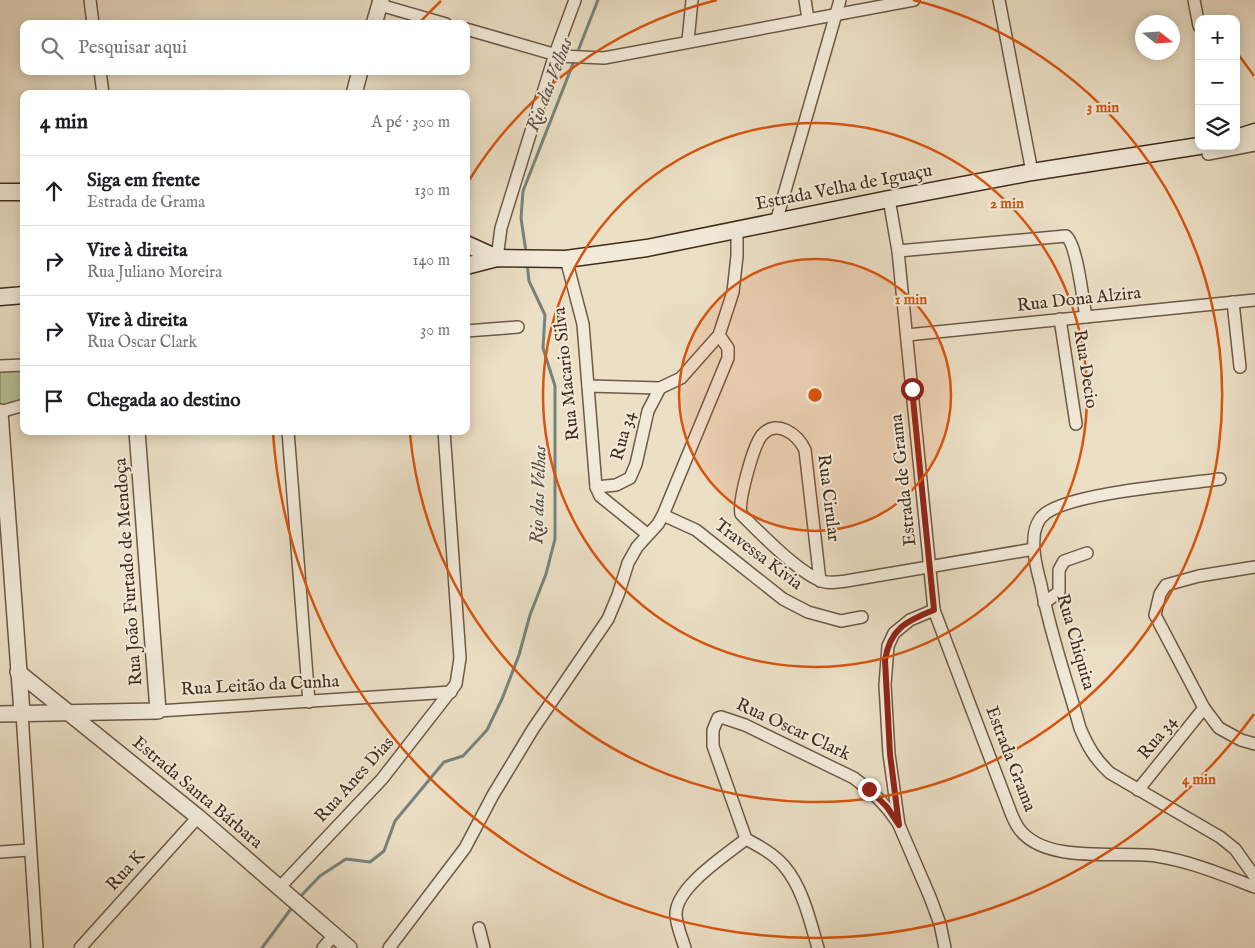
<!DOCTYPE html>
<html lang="pt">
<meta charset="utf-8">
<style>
body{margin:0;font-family:"IM FELL English",serif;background:#f6f6f6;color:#202124}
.controls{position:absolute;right:15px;top:15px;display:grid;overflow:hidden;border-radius:10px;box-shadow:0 2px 12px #0003}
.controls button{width:45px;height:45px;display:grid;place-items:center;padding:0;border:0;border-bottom:1px solid #e0e0e0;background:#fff;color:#202124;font:25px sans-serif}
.compass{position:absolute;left:1135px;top:15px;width:45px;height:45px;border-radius:50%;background:#fff;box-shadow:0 2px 12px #0003;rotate:107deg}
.stop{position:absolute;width:15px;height:15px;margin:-11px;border:4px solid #8f2418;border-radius:50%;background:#fff}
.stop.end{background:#8f2418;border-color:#fff;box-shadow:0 1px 5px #0008}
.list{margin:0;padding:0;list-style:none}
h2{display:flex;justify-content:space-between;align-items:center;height:65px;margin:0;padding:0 20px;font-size:21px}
h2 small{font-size:16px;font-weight:400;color:#757577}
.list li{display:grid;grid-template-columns:32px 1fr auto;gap:15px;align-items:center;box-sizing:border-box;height:70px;padding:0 20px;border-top:1px solid #e0e0e0}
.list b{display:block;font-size:19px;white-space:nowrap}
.list p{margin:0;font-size:16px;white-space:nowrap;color:#757577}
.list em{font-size:16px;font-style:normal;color:#757577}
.icon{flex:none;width:28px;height:28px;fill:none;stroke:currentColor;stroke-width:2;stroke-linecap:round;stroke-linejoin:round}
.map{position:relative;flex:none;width:1255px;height:948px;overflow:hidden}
.search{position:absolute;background:#fff;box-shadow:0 2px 12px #0003;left:20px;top:20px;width:450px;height:55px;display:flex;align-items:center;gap:12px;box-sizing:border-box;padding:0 18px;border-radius:10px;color:#757577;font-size:19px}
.panel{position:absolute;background:#fff;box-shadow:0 2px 12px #0003;left:20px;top:90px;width:450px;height:345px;border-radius:10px}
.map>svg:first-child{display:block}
.green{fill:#b6c296;stroke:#7c7759}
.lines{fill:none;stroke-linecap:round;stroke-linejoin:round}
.stream{stroke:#77827c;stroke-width:3}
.minor-casing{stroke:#6c5946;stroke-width:14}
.tertiary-casing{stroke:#6c5946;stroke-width:18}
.secondary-casing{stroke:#412c1c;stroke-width:19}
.minor{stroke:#f2ead9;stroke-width:11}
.tertiary{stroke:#f2ead9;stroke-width:15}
.secondary{stroke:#f2ead9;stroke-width:16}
.route{stroke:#8f2418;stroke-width:6}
.ring{fill:none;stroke:#d7540e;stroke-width:2.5}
.labels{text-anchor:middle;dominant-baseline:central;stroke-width:4;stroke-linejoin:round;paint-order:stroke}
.street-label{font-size:18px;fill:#412c1c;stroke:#f2ead9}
.water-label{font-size:19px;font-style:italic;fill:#585044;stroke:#f2ead9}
.centre{fill:#d7540e;stroke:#f2ead9;stroke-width:2.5}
.ring-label{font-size:15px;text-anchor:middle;font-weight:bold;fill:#d7540e;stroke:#f2ead9;stroke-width:4;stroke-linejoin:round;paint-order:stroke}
</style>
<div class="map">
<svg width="1255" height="948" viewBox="0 0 1255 948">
<rect width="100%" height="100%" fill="#ebdfc5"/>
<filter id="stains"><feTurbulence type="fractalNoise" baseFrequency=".004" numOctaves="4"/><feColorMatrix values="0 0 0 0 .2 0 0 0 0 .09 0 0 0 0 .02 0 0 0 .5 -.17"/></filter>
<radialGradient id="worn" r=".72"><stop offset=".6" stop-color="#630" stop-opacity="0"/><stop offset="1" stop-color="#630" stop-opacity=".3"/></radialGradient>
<!-- green -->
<polygon class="green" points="0,370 24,370 24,399 0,406"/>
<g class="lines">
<!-- stream -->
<g class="stream">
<polyline points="526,252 521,218 523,191 598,0"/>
<polyline points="298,899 320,876 346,859 370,862 384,851 395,821 444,762 463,756 487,730 502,699 519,655 530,615 546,574 555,539 555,386 543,348 545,315 529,281 527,263"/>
<polyline points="262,948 293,906"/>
</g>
<defs>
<g id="minor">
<polyline points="90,0 93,24"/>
<polyline points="805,0 808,19"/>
<polyline points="999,0 1032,172"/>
<polyline points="1194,0 1199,26"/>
<polyline points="380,5 446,24"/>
<polyline points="466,29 560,56 604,58 914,0"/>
<polyline points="688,41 692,0"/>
<polyline points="100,71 103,94"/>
<polyline points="1208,154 1255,145"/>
<path d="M889 199 898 251 934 610 1011 813C1013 818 1016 825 1020 830 1047 864 1117 851 1156 856 1190 861 1223 875 1255 887"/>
<polyline points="776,222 840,0"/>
<path d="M898 251 1066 236C1077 244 1083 301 1086 317"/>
<polyline points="497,258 501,228 555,54 575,0"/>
<polyline points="566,259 583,324 596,487 600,496 647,534"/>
<polyline points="1233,302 1240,367"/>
<polyline points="1060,319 1076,424"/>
<polyline points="466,331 518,327"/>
<polyline points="907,335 1255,300"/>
<polyline points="0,366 24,365"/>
<polyline points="588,386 660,388"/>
<polyline points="0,412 24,405"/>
<polyline points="288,431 309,702"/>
<path d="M1220 479C1180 485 1076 492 1046 513 1035 521 1033 536 1034 548 1034 560 1038 573 1041 585 1050 633 1067 681 1080 728 1088 747 1095 759 1110 773L1220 837 1235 849 1255 877"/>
<polyline points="596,487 616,485 630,478 636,464 648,411 660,388 681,378 719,335 733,292 737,256 737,229"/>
<polyline points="663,515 696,530 783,599 808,612 841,621 862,617"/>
<polyline points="1255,567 1199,576 1166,585 1160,594 1155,615 1204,708 1219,728 1241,740 1255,744"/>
<path d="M820 581 805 450C798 435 777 418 762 435 753 446 738 501 741 514 760 533 795 569 819 580 827 584 837 582 846 581L1034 549"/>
<polyline points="1044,603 1059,592 1059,570 1064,561 1087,553"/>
<polyline points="934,610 910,620 894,633 888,646 885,685 889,754 899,825 930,897 940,924 945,948"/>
<polyline points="158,711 451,692"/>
<polyline points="22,713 37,948"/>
<polyline points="1138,790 1204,708"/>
<path d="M746 839 713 746V730L718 718 721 717 745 725 854 778C872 791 886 804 898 823"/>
<polyline points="0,852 30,850"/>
<polyline points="280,887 382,779 456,684 460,658 444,431"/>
<polyline points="479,928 484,948"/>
<polyline points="80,948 198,817"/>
<polyline points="323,948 334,935"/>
<polyline points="389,948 465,848 493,795 533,729 608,619 618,595 628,563 637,547 658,524 663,515 728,358 728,348 719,335"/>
<path d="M685 948C682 938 676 925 676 914 676 887 726 855 746 839 759 846 774 854 784 866 803 888 810 921 818 948"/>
</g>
<g id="tertiary">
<polyline points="374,24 381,0"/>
<polyline points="354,94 360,71"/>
<polyline points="0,412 22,713"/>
<polyline points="18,672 198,817 349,948"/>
<polyline points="0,714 158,711 137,431"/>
</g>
<g id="secondary">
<polyline points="1236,138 1255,132"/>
<polyline points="0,192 24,192"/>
<polyline points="466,244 497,258"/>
<polyline points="466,266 497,258 566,259 647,248 889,199 1032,172 1199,146"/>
<polyline points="0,297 24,295"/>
</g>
</defs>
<!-- minor casing -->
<use href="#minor" class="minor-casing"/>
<!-- tertiary casing -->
<use href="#tertiary" class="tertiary-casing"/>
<!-- secondary casing -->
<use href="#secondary" class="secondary-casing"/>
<!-- minor -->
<use href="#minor" class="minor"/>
<!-- tertiary -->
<use href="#tertiary" class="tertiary"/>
<!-- secondary -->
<use href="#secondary" class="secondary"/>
</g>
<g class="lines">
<!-- route -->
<path class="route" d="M869 789 887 807 899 825 890 754 885 660C890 629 906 621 934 610L912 389"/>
</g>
<!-- distance rings -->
<circle cx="815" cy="395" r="136" fill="#d7540e" fill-opacity=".12"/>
<g class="ring">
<circle cx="815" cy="395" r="136"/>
<circle cx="815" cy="395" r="272"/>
<path d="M468 182A407 407 0 0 1 717 0M913 0A407 407 0 1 1 410 434"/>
<path d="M1254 714A543 543 0 0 1 273 433M421 21A543 543 0 0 1 441 1M1237 53A543 543 0 0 1 1254 76"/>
</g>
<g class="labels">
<!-- street labels -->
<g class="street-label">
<text transform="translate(844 188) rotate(-11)">Estrada Velha de Iguaçu</text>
<text transform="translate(1079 300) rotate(-6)">Rua Dona Alzira</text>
<text transform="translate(1085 369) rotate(81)">Rua Decio</text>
<text transform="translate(567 374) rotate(-96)">Rua Macario Silva</text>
<text transform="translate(624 436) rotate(-75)">Rua 34</text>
<text transform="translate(904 480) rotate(-96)">Estrada de Grama</text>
<text transform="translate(828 498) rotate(83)">Rua Cirular</text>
<text transform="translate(758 555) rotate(37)">Travessa Kivia</text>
<text transform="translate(129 572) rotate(-94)">Rua João Furtado de Mendoça</text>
<text transform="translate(1075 642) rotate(74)">Rua Chiquita</text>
<text transform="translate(260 686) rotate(-3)">Rua Leitão da Cunha</text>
<text transform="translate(793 730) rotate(25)">Rua Oscar Clark</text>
<text transform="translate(1158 738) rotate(-51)">Rua 34</text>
<text transform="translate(1010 759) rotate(69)">Estrada Grama</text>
<text transform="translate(355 780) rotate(-48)">Rua Anes Dias</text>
<text transform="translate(197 793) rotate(40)">Estrada Santa Bárbara</text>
<text transform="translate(126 871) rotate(-48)">Rua K</text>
</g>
<!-- water labels -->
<g class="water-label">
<text transform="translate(550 85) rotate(-69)">Rio das Velhas</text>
<text transform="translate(539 495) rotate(-88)">Rio das Velhas</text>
</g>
</g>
<circle cx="815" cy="395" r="8" class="centre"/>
<g class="ring-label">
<text x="1103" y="112">3 min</text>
<text x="1007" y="208">2 min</text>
<text x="911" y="304">1 min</text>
<text x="1199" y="784">4 min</text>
</g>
<rect width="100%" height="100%" filter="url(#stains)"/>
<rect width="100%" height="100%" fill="url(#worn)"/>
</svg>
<div class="controls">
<button>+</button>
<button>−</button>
<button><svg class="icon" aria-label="layers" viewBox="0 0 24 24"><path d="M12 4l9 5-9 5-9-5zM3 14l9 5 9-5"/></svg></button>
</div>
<svg class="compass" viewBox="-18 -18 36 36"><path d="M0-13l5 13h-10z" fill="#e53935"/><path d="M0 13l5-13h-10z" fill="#757577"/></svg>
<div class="stop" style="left:912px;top:389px"></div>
<div class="stop end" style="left:869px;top:789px"></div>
<div class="search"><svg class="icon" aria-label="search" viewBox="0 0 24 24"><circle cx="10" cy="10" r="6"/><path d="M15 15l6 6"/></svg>Pesquisar aqui</div>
<section class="panel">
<h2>4 min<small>A pé · 300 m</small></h2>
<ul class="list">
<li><svg class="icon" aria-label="ahead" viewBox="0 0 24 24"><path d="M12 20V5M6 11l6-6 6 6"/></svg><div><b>Siga em frente</b><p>Estrada de Grama</p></div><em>130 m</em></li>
<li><svg class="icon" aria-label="right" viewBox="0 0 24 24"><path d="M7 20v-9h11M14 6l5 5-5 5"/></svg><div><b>Vire à direita</b><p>Rua Juliano Moreira</p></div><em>140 m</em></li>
<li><svg class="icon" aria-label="right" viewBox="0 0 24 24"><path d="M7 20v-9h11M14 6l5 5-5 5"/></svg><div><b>Vire à direita</b><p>Rua Oscar Clark</p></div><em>30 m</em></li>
<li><svg class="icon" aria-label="arrive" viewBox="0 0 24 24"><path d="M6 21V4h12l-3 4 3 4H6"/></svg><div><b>Chegada ao destino</b></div></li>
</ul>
</section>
</div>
